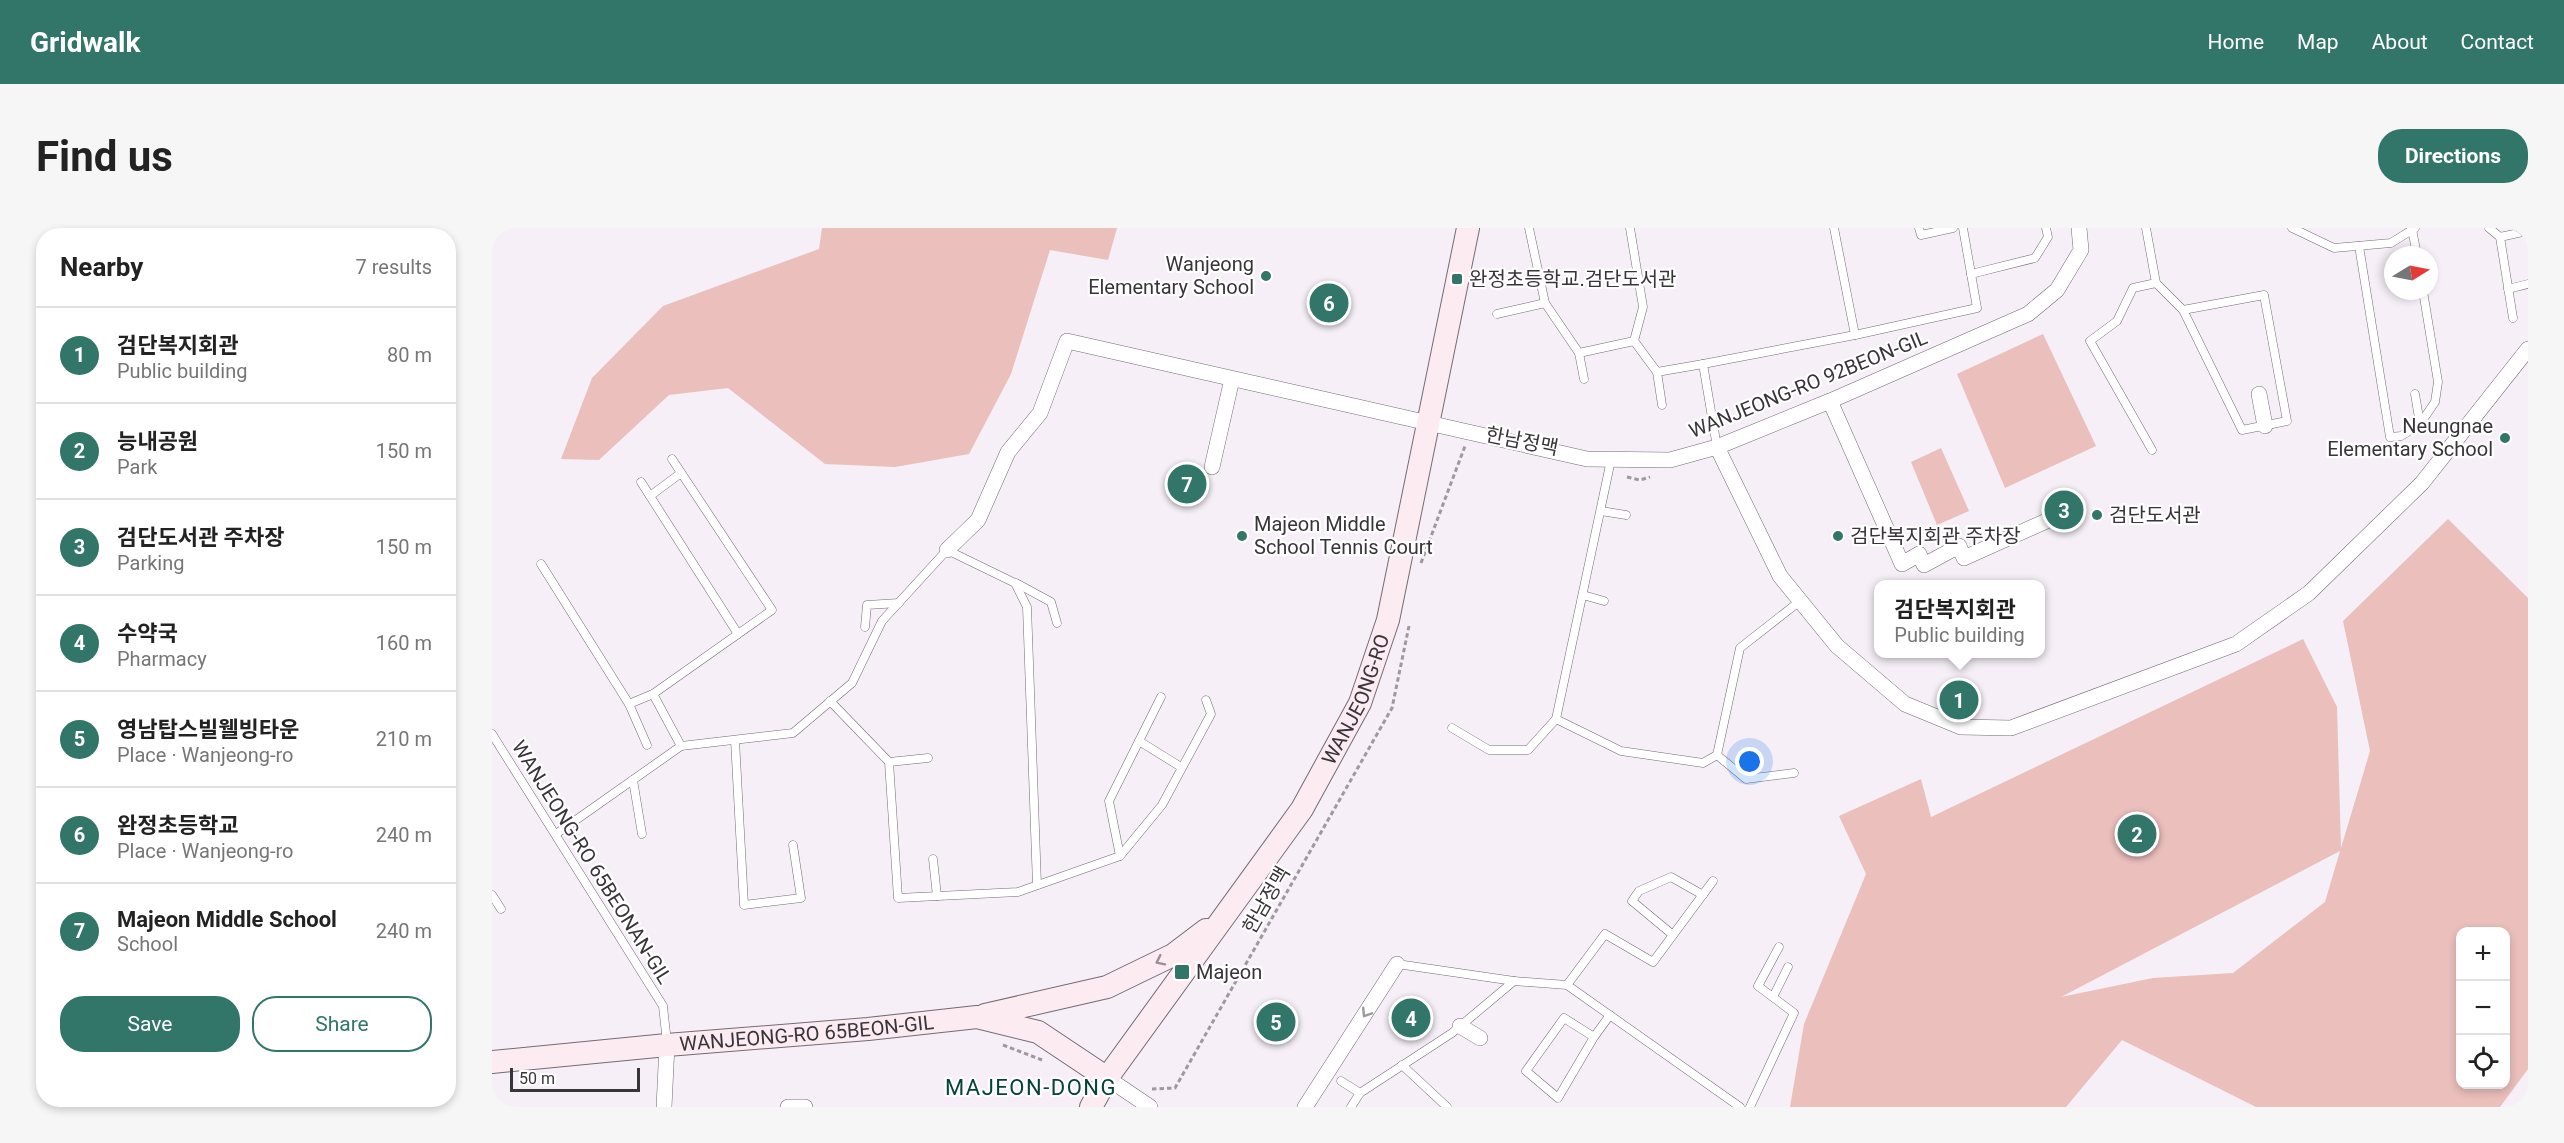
<!DOCTYPE html>
<meta charset="utf-8">
<style>
body{margin:0;font-family:Roboto,"Noto Sans KR",sans-serif;background:#f6f6f6;color:#222}
.controls{position:absolute;right:18px;bottom:18px;display:grid;overflow:hidden;border-radius:12px;box-shadow:0 3px 9px #0003}
.controls button{width:54px;height:54px;display:grid;place-items:center;padding:0;border:0;border-bottom:2px solid #e0e0e0;background:#fff;color:#222;font:30px sans-serif}
.compass{position:absolute;left:1892px;top:18px;width:54px;height:54px;border-radius:50%;background:#fff;box-shadow:0 3px 9px #0003;rotate:80deg}
.scale{position:absolute;left:18px;bottom:15px;width:130px;box-sizing:border-box;padding-left:6px;border:3px solid #383538;border-top:0;font-size:16px;line-height:21px;white-space:nowrap;color:#383538;-webkit-text-stroke:4px #fff;paint-order:stroke}
.you{position:absolute;left:1258px;top:534px;width:21px;height:21px;margin:-15px;border:4px solid #fff;border-radius:50%;background:#1a73e8;box-shadow:0 0 0 9px #1a73e833}
.badge{display:grid;place-items:center;width:39px;height:39px;border-radius:50%;background:#327669;color:#fff;font-size:20px;font-weight:700}
.pin{position:absolute;translate:-50% -50%;border:3px solid #fff;box-shadow:0 2px 6px #0006}
.popup{position:absolute;left:1382px;top:352px;width:171px;height:78px;box-sizing:border-box;display:grid;place-content:center;border-radius:12px;background:#fff;filter:drop-shadow(0 2px 4px #0005);font-size:20px;white-space:nowrap;color:#767676}
.popup b{font-size:22px;color:#222}
.popup::after{content:'';position:absolute;left:50%;top:100%;margin-left:-12px;border:12px solid transparent;border-top-color:#fff}
.list{margin:0;padding:0;list-style:none}
h2{display:flex;justify-content:space-between;align-items:center;height:78px;margin:0;padding:0 24px;font-size:26px}
h2 small{font-size:20px;font-weight:400;color:#767676}
.list li{display:grid;grid-template-columns:39px 1fr auto;gap:18px;align-items:center;box-sizing:border-box;height:96px;padding:0 24px;border-top:2px solid #e0e0e0}
.list b{display:block;font-size:22px;white-space:nowrap}
.list p{margin:0;font-size:20px;white-space:nowrap;color:#767676}
.list em{font-size:20px;font-style:normal;color:#767676}
.actions{display:flex;gap:12px;padding:18px 24px}
.actions a{flex:1;padding:14px 0;border:2px solid #327669;border-radius:24px;text-align:center;font-size:21px;color:#327669}
.actions .main{background:#327669;color:#fff}
.icon{flex:none;width:33px;height:33px;fill:none;stroke:currentColor;stroke-width:2;stroke-linecap:round;stroke-linejoin:round}
.map{position:relative;flex:none;width:2036px;height:879px;overflow:hidden;border-radius:24px}
header{display:flex;align-items:center;gap:36px;box-sizing:border-box;height:84px;padding:0 30px;background:#327669;color:#fff}
header strong{font-size:28px}
nav{display:flex;gap:33px;margin-inline-start:auto;font-size:21px}
.intro{display:flex;align-items:center;justify-content:space-between;box-sizing:border-box;height:144px;padding:0 36px}
h1{margin:0;font-size:42px}
.button{padding:15px 27px;border-radius:24px;background:#327669;color:#fff;font-size:21px;font-weight:700}
main{display:flex;gap:36px;padding:0 36px}
aside{flex:1;background:#fff;border-radius:24px;box-shadow:0 3px 9px #0003}
.map>svg:first-child{display:block}
.green{fill:#eabfbc;fill-rule:evenodd}
.lines{fill:none;stroke-linecap:round;stroke-linejoin:round}
.lane-casing{stroke:#726c72;stroke-width:9}
.street-casing{stroke:#726c72;stroke-width:16}
.secondary-casing{stroke:#726c72;stroke-width:24}
.path{stroke:#9e999f;stroke-width:3;stroke-dasharray:4.5 3;stroke-linecap:butt}
.lane{stroke:#fff;stroke-width:8}
.street{stroke:#fff;stroke-width:15}
.secondary{stroke:#fdebf2;stroke-width:22}
.oneway{stroke:#9a9095}
.oneway2{stroke:#9c9a9c}
.poi-dot{fill:#327669;stroke:#fff;stroke-width:2}
.labels{text-anchor:middle;dominant-baseline:central;stroke-width:4.5;stroke-linejoin:round;paint-order:stroke}
.poi-label{font-size:20px;fill:#383538;stroke:#fff;text-anchor:start}
.street-label{font-size:20px;fill:#383538;stroke:#fff}
.quarter-label{font-size:22px;letter-spacing:1.5px;fill:#054239;stroke:#fff}
</style>
<header>
<strong>Gridwalk</strong>
<nav><a>Home</a><a>Map</a><a>About</a><a>Contact</a></nav>
</header>
<div class="intro"><h1>Find us</h1><a class="button">Directions</a></div>
<main>
<aside>
<h2>Nearby<small>7 results</small></h2>
<ul class="list">
<li><span class="badge">1</span><div><b>검단복지회관</b><p>Public building</p></div><em>80 m</em></li>
<li><span class="badge">2</span><div><b>능내공원</b><p>Park</p></div><em>150 m</em></li>
<li><span class="badge">3</span><div><b>검단도서관 주차장</b><p>Parking</p></div><em>150 m</em></li>
<li><span class="badge">4</span><div><b>수약국</b><p>Pharmacy</p></div><em>160 m</em></li>
<li><span class="badge">5</span><div><b>영남탑스빌웰빙타운</b><p>Place · Wanjeong-ro</p></div><em>210 m</em></li>
<li><span class="badge">6</span><div><b>완정초등학교</b><p>Place · Wanjeong-ro</p></div><em>240 m</em></li>
<li><span class="badge">7</span><div><b>Majeon Middle School</b><p>School</p></div><em>240 m</em></li>
</ul>
<div class="actions"><a class="main">Save</a><a>Share</a></div>
</aside>
<div class="map">
<svg width="2036" height="879" viewBox="0 0 2036 879">
<rect width="100%" height="100%" fill="#f6eff7"/>
<!-- green -->
<g class="green">
<polygon points="330,0 625,0 616,32 558,22 519,146 477,226 403,239 333,236 236,160 177,167 107,232 69,231 100,150 171,78 327,21"/>
<polygon points="1551,106 1604,218 1513,260 1465,146"/>
<polygon points="1449,220 1477,283 1445,297 1419,234"/>
<path d="M1956 291 2036 370V841L2008 879H1764L1630 812 1574 879H1298L1312 796 1374 646 1347 588 1429 551 1439 589 1811 411 1845 479 1849 620 1878 523 1851 393ZM1848 623 1833 674 1741 745 1661 750 1569 769ZM1968 704H2014V856H1968Z"/>
</g>
<g class="lines">
<defs>
<g id="lane">
<polyline points="1037,0 1053,75 1087,125 1142,113 1165,144"/>
<polyline points="1138,0 1151,79 1142,113"/>
<polyline points="1427,0 1429,7 1461,0"/>
<polyline points="1654,0 1664,55 1641,60 1625,93 1598,113 1660,222"/>
<polyline points="1800,0 1842,20 1899,15 1923,0"/>
<polyline points="1997,0 2008,9 2021,90"/>
<polyline points="1920,1 1925,27"/>
<polyline points="2008,9 2036,3"/>
<polyline points="1867,18 1898,209 1909,208 1928,196 1943,174 1946,154 1931,63"/>
<polyline points="1479,46 1543,30 1556,9 1554,0"/>
<polyline points="1664,55 1691,82 1772,67 1795,193 1750,202 1691,82"/>
<polyline points="2016,61 2036,56"/>
<polyline points="1005,86 1053,75"/>
<polyline points="1363,107 1485,80 1471,0"/>
<polyline points="1087,125 1092,151"/>
<polyline points="1923,166 1928,196"/>
<polyline points="1170,177 1165,144 1211,136"/>
<polyline points="1225,219 1211,136 1363,107 1342,0"/>
<polyline points="149,254 246,406"/>
<polyline points="158,268 189,245"/>
<polyline points="1109,283 1134,287"/>
<polyline points="49,336 137,476 161,466 280,382 180,231"/>
<polyline points="524,355 559,374 565,395"/>
<polyline points="1091,367 1112,373"/>
<polyline points="373,399 375,377 407,375"/>
<polyline points="161,466 189,518"/>
<polyline points="338,473 397,534 436,530"/>
<polyline points="137,476 155,517"/>
<polyline points="1064,491 1129,523 1211,535 1225,527 1248,420 1308,373"/>
<polyline points="960,500 997,522 1036,522 1064,491 1119,232"/>
<polyline points="0,506 171,778 175,815"/>
<polyline points="243,512 252,677 309,670 301,617"/>
<polyline points="647,513 689,539"/>
<polyline points="1225,527 1254,551 1302,545"/>
<polyline points="397,534 406,670 526,664 628,628 670,577 719,486 714,472"/>
<polyline points="141,552 150,606"/>
<polyline points="64,606 189,518 301,505 360,455 390,393 455,322 523,355 535,379 545,657"/>
<polyline points="628,628 617,573 669,469"/>
<polyline points="441,631 445,668"/>
<polyline points="0,667 9,681"/>
<polyline points="1181,707 1140,673 1147,663 1179,649 1211,667"/>
<polyline points="905,736 1022,753"/>
<polyline points="1075,757 1113,706 1161,734 1221,653"/>
<polyline points="1281,769 1296,739"/>
<polyline points="1102,809 1066,870 1034,843 1072,790 1102,809 1118,787"/>
<polyline points="910,837 955,879"/>
<polyline points="849,853 868,865"/>
<polyline points="859,879 868,865 960,805 1022,753 1075,757 1248,879"/>
<polyline points="1258,879 1302,785 1266,758 1287,719"/>
</g>
<g id="street">
<polyline points="1767,166 1773,198"/>
<polyline points="1338,173 1410,336 1427,326 1432,337 1467,318 1472,330 1570,286"/>
<polyline points="1225,219 1288,348 1345,418 1413,476 1469,499 1519,500 1744,416 1817,365 1930,255 2036,121"/>
<polyline points="720,239 740,151"/>
<polyline points="455,322 486,292 516,224 548,185 575,113 1095,231 1178,232 1225,219 1338,173 1536,86 1565,62 1589,22 1587,0"/>
<polyline points="968,798 988,810"/>
<polyline points="615,850 658,879"/>
<polyline points="172,879 175,817"/>
<polyline points="296,879 313,879"/>
<polyline points="813,879 905,736"/>
</g>
<g id="secondary">
<polyline points="493,787 615,759 681,727 714,702"/>
<path id="s1" d="M0 834 175 817 376 801 485 789 546 804 615 850"/>
<path id="s2" d="M599 879 615 850 810 581 868 475 896 392 976 0"/>
</g>
</defs>
<!-- lane casing -->
<use href="#lane" class="lane-casing"/>
<!-- street casing -->
<use href="#street" class="street-casing"/>
<!-- secondary casing -->
<use href="#secondary" class="secondary-casing"/>
<!-- path -->
<g class="path">
<polyline points="1135,249 1148,252 1158,249"/>
<polyline points="929,335 973,218"/>
<polyline points="511,817 550,832"/>
<polyline points="660,861 683,860 900,480 917,398"/>
</g>
<!-- lane -->
<use href="#lane" class="lane"/>
<!-- street -->
<use href="#street" class="street"/>
<!-- secondary -->
<use href="#secondary" class="secondary"/>
</g>
<!-- one-way arrows -->
<defs><path id="oneway-chevron" d="M-2-3.5L2.5 0L-2 3.5" fill="none" stroke-width="1.6" stroke-linecap="round" stroke-linejoin="round" transform="scale(1.5)"/></defs>
<use class="oneway" href="#oneway-chevron" transform="translate(668 733) rotate(154)"/>
<use class="oneway2" href="#oneway-chevron" transform="translate(874 785) rotate(123)"/>
<!-- markers -->
<g class="poi-dot">
<circle cx="774" cy="48" r="6"/>
<rect x="959" y="45" width="12" height="12" rx="3"/>
<circle cx="2013" cy="210" r="6"/>
<circle cx="1605" cy="287" r="6"/>
<circle cx="750" cy="308" r="6"/>
<circle cx="1346" cy="308" r="6"/>
<rect x="682" y="736" width="16" height="16" rx="3"/>
</g>
<g class="labels">
<!-- poi labels -->
<g class="poi-label">
<text x="762" y="36" text-anchor="end">Wanjeong<tspan x="762" dy="23">Elementary School</tspan></text>
<text x="977" y="51">완정초등학교.검단도서관</text>
<text x="2001" y="198" text-anchor="end">Neungnae<tspan x="2001" dy="23">Elementary School</tspan></text>
<text x="1617" y="287">검단도서관</text>
<text x="762" y="296">Majeon Middle<tspan x="762" dy="23">School Tennis Court</tspan></text>
<text x="1358" y="308">검단복지회관 주차장</text>
<text x="704" y="744">Majeon</text>
</g>
<!-- street labels -->
<g class="street-label">
<text transform="translate(1316 156) rotate(-22)">WANJEONG-RO 92BEON-GIL</text>
<text transform="translate(1030 213) rotate(11)">한남정맥</text>
<text stroke="none"><textPath href="#s2" startOffset="488">WANJEONG-RO</textPath></text>
<text transform="translate(100 634) rotate(58)">WANJEONG-RO 65BEONAN-GIL</text>
<text transform="translate(774 672) rotate(-60)">한남정맥</text>
<text stroke="none"><textPath href="#s1" startOffset="316">WANJEONG-RO 65BEON-GIL</textPath></text>
</g>
<!-- quarter labels -->
<g class="quarter-label">
<text x="539" y="859">MAJEON-DONG</text>
</g>
</g>
</svg>
<div class="controls">
<button>+</button>
<button>−</button>
<button><svg class="icon" aria-label="locate" viewBox="0 0 24 24"><circle cx="12" cy="12" r="6"/><path d="M12 2v4M12 18v4M2 12h4M18 12h4"/></svg></button>
</div>
<svg class="compass" viewBox="-18 -18 36 36"><path d="M0-13l5 13h-10z" fill="#e53935"/><path d="M0 13l5-13h-10z" fill="#767676"/></svg>
<div class="scale">50 m</div>
<div class="you"></div>
<div class="pin badge" style="left:1467px;top:472px">1</div>
<div class="popup"><b>검단복지회관</b>Public building</div>
<div class="pin badge" style="left:1645px;top:606px">2</div>
<div class="pin badge" style="left:1572px;top:282px">3</div>
<div class="pin badge" style="left:919px;top:790px">4</div>
<div class="pin badge" style="left:784px;top:794px">5</div>
<div class="pin badge" style="left:837px;top:75px">6</div>
<div class="pin badge" style="left:695px;top:256px">7</div>
</div>
</main>
